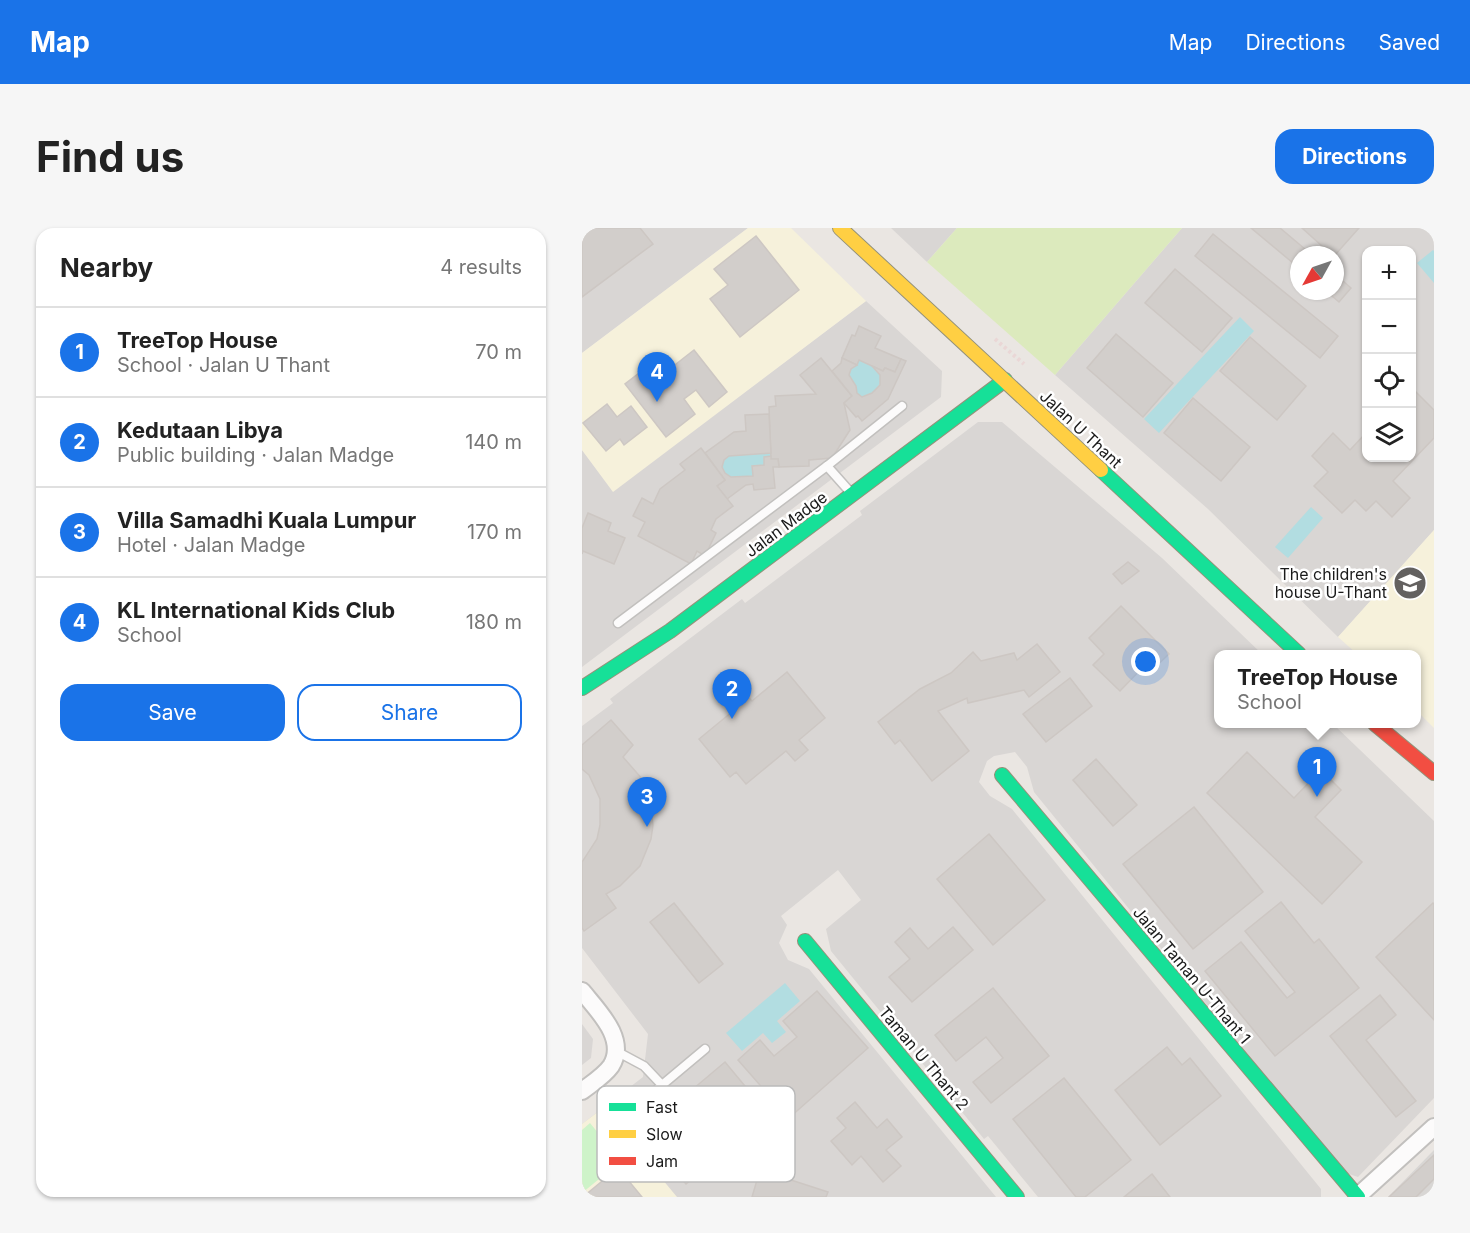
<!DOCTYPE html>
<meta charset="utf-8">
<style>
body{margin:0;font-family:Inter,sans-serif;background:#f6f6f6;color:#222}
.controls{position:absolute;right:18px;top:18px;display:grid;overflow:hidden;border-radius:12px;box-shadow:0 2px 4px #0004}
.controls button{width:54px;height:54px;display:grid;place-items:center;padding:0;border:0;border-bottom:2px solid #e0e0e0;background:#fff;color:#222;font:30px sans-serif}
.compass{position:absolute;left:708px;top:18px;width:54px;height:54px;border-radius:50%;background:#fff;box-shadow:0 2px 4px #0004;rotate:230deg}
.you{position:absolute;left:564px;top:434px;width:21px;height:21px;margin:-15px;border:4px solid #fff;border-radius:50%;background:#1a73e8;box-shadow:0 0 0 9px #1a73e833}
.badge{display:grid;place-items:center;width:39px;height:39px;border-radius:50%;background:#1a73e8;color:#fff;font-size:20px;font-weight:700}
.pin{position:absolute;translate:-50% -50px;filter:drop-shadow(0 2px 3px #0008)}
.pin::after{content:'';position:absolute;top:32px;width:21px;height:18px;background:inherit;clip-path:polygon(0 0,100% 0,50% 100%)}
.popup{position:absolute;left:632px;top:422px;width:207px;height:78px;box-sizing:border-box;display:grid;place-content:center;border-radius:12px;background:#fff;filter:drop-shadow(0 2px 4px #0005);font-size:20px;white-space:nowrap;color:#767676}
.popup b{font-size:22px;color:#222}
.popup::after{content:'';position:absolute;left:50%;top:100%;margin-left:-12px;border:12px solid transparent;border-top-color:#fff}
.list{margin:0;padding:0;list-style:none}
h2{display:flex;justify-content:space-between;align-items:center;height:78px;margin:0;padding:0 24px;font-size:26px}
h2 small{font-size:20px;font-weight:400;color:#767676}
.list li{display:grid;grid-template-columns:39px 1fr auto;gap:18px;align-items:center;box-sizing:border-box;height:90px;padding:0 24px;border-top:2px solid #e0e0e0}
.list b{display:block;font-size:22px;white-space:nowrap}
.list p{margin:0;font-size:20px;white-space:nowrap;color:#767676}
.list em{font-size:20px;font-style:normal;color:#767676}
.actions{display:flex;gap:12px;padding:18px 24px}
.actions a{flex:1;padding:14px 0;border:2px solid #1a73e8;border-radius:18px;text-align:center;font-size:21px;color:#1a73e8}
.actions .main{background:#1a73e8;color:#fff}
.icon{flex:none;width:33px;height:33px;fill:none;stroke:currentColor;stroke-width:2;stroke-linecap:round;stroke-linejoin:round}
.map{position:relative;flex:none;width:852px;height:969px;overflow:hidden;border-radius:18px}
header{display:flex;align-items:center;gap:36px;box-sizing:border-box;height:84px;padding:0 30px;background:#1a73e8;color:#fff}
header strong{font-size:28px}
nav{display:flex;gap:33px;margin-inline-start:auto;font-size:21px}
.intro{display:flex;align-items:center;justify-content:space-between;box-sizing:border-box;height:144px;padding:0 36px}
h1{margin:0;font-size:42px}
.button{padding:15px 27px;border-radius:18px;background:#1a73e8;color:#fff;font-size:21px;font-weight:700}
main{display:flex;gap:36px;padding:0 36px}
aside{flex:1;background:#fff;border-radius:18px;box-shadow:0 2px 4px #0004}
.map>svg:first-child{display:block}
.residential{fill:#d9d6d4;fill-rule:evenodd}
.education{fill:#f6f1db}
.grass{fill:#dceabd}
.park{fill:#cef3c9}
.parking{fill:#d8d6d4}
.water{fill:#b2dde1}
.building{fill:#d2cecb;stroke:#cdc7c3;stroke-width:1.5}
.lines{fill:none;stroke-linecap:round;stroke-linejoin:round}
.lane-casing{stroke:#c2c0be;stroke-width:11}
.street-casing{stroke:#c2c0be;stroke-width:20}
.fast-casing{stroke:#94927a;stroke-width:16}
.slow-casing{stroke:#94927a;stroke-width:16}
.jam-casing{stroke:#94927a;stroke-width:16}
.path{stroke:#ead7d6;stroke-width:4;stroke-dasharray:3 3;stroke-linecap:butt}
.lane{stroke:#fcfbfb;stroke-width:8}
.street{stroke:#fcfbfb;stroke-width:16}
.fast{stroke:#16e098;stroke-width:14}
.slow{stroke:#ffcf43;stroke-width:14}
.jam{stroke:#f24e42;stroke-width:14}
.labels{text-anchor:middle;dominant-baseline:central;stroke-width:5;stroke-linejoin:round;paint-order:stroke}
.street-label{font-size:16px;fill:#1a1a1a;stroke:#fff}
.poi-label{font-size:16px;fill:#1a1a1a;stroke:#fff;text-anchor:end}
.key{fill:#fff;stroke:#bababa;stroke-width:1.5}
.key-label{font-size:16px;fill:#1a1a1a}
</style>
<header>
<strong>Map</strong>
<nav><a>Map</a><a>Directions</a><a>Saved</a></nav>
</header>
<div class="intro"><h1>Find us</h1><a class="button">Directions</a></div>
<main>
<aside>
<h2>Nearby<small>4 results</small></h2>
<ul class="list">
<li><span class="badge">1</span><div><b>TreeTop House</b><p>School · Jalan U Thant</p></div><em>70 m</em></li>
<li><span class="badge">2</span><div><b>Kedutaan Libya</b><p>Public building · Jalan Madge</p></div><em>140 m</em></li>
<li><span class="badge">3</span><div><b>Villa Samadhi Kuala Lumpur</b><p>Hotel · Jalan Madge</p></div><em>170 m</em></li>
<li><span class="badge">4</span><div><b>KL International Kids Club</b><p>School</p></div><em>180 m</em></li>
</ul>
<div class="actions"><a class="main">Save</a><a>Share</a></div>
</aside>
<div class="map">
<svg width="852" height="969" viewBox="0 0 852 969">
<rect width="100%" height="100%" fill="#eae6e2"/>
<!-- residential -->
<g class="residential">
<polygon points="0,0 166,0 0,125"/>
<polygon points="309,0 375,0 345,34"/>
<path d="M600 0H852V302L756 409 626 281 473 147ZM784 22H830V230H784ZM717 27H753V63H717Z"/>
<polygon points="284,73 360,143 359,169 0,439 0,222 31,263"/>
<polygon points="396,194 420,194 580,330 680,426 636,426 636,496 751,496 852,593 852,870 776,949 761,944 452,564 445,539 433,524 412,528 405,533 397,554 408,568 430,581 739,961 739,969 456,969 406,908 402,911 249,723 244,701 279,672 256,642 199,688 205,697 197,715 206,732 227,741 414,969 0,969 0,896 61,849 66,806 0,720 0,498 31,475 28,471 160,371 163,375 280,287 278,283"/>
<polygon points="0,796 11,811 9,830 0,837"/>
</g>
<!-- education -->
<g class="education">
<polygon points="166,0 209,0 284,73 31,264 0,222 0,125"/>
<polygon points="852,302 852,500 834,482 834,426 775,426 756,409"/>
<polygon points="21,880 95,969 0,969 0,896"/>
</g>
<!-- grass -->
<polygon class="grass" points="375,0 600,0 473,147 345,34"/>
<!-- park -->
<polygon class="park" points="8,895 39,933 0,965 0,902"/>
<!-- parking -->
<polygon class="parking" points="852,922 852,969 806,969"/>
<!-- water -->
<g class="water">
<polygon points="851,22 852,23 852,55 835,35"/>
<polygon points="658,89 672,103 577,205 562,191"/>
<path d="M277 132C281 134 286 135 290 138 307 149 296 165 280 169L275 165C274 158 267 151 267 145 268 141 274 137 277 132Z"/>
<path d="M189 225V228L182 229V237L170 238 171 248C162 249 143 253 141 240 140 234 143 231 147 228Z"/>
<polygon points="729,279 741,290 706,330 693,319"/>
<polygon points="203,755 218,773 195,793 204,804 190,815 181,805 160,823 144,805"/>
</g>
<!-- building -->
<g class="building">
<polygon points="0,0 58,0 71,16 0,69"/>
<polygon points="669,0 698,0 730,27 717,27 717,40"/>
<polygon points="720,0 777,0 753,27 750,27"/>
<polygon points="631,6 756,108 738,130 613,28"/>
<polygon points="174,8 217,62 158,109 128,71 146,57 132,41"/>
<polygon points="593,41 650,90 620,124 563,75"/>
<polygon points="753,46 769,60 757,74 744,63 753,63"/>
<polygon points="277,98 299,108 293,120 319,131 313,144 303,140 301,143 277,132 275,137 260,130 270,107 273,108"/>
<polygon points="534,106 591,155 561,189 505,140"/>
<polygon points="668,109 724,158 695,192 638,143"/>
<polygon points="112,122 145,164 127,179 114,162 102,171 113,186 84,209 43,156 61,142 71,154"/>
<polygon points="239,130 270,168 262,175 268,202 250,230 227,232 227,238 197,239 196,231 189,231 187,179 194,178 193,168 234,166 218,147"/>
<polygon points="260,130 275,137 269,141 267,147 274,158 275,165 280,169 290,165 298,157 298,147 290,138 301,143 303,140 313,144 319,131 324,133 306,171 280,193 276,188 274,189 262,175 270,168 250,143 259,135"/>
<polygon points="830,160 852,182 852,210 811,253 828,270 810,289 794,273 784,283 773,272 760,285 732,258 746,244 730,228 751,205 768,222 784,205 784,230 830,230"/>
<polygon points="611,170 668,219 639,253 582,205"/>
<polygon points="25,176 35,189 49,178 65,199 42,217 38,211 24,223 1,195"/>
<polygon points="187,186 189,225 147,228 142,232 140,239 143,245 149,249 171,248 170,238 182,237 182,229 189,228 189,231 196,231 197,239 191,239 193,260 172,262 171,256 164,257 145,271 135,258 143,252 123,225 152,204 164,203 163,187"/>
<polygon points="119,220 143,252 135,258 151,278 134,291 129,302 134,305 123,328 115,323 109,336 56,308 63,294 51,288 60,270 71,276 78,261 103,242 98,236"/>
<polygon points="6,285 29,295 26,303 43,310 32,336 1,323 0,326 0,300"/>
<polygon points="546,334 557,343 540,356 531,346"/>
<polygon points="539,378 587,426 569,443 563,437 538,463 511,437 522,426 507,410"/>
<polygon points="455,416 478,444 447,469 442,462 386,475 385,470 356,483 387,523 350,553 318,512 313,516 296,494 338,461 369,445 391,424 399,433 432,425 435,432"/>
<polygon points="205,444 243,490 217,512 226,522 213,533 204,523 164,556 154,544 148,549 117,511 167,470 170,473"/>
<polygon points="488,450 510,478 464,514 441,486"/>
<polygon points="29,492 51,517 41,529 61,552 67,567 71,597 69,611 58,638 38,658 24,666 34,680 2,703 0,700 0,634 15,611 18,597 18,571 7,547 0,541 0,517"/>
<polygon points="665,524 712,570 739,542 759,562 733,589 780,634 740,676 625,565"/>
<polygon points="514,531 555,577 531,598 491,552"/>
<polygon points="612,579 681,664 611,721 541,636"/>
<polygon points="407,606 463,672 411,717 355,651"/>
<polygon points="699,674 732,715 737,711 777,760 693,828 623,743 659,714 705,770 713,764 663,703"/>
<polygon points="92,675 141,736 117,755 68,694"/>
<polygon points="851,675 852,676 852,792 794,729"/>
<polygon points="371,699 391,722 330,774 307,749 328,731 313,714 328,700 346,721"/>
<polygon points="411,760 467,828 409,875 391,854 421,830 404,809 374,833 353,807"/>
<polygon points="235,763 286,820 207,890 156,832 178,812 192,828 215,809 201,793"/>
<polygon points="798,767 814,787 784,812 834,873 814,889 748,808"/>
<polygon points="585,819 600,837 608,830 639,868 578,917 533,862"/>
<polygon points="143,834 187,887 104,956 60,904"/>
<polygon points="482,850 549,932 503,969 494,969 431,891"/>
<polygon points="273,874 295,900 305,891 320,909 304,922 319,938 301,954 279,928 270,937 249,913 264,900 255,890"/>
<polygon points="852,927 852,951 834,969 807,969"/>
<polygon points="36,940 60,969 1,969"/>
<polygon points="178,942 246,964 244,969 170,969"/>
<polygon points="570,946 588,969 542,969"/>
</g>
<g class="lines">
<defs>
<g id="lane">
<polyline points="245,238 269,265"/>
<polyline points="36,395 245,238 320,178"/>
<polyline points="34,823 62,838 80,857 40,893"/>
<polyline points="80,857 123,821"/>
</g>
<g id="street">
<path d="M0 763C15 782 46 811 29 838 22 848 9 856 0 863"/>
<polyline points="775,969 852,899"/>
</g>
<g id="fast">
<polyline points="519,242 717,426"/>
<polyline points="0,460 88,403 423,152"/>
<polyline points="420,547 776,969"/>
<polyline points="223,713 435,969"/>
</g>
<polyline id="slow" points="258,0 519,242"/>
<polyline id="jam" points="793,496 852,545"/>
</defs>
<!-- lane casing -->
<use href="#lane" class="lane-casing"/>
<!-- street casing -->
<use href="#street" class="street-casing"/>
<!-- fast casing -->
<use href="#fast" class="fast-casing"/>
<!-- slow casing -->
<use href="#slow" class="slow-casing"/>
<!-- jam casing -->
<use href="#jam" class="jam-casing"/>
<!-- path -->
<polyline class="path" points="413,111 442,136"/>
<!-- lane -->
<use href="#lane" class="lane"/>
<!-- street -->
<use href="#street" class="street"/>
<!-- fast -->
<use href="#fast" class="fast"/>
<!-- slow -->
<use href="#slow" class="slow"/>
<!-- jam -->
<use href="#jam" class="jam"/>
</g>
<!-- icons -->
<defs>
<symbol id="school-disc" viewBox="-11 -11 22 22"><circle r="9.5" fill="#636160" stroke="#fff"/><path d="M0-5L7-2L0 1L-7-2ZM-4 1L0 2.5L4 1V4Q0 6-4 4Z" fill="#fff"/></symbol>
</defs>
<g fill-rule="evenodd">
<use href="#school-disc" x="809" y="336" width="38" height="38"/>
</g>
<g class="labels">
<!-- street labels -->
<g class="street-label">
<text transform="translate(499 201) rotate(43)">Jalan U Thant</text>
<text transform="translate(204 296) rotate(-37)">Jalan Madge</text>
<text transform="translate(610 747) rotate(50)">Jalan Taman U-Thant 1</text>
<text transform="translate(342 830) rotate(50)">Taman U Thant 2</text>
</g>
<!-- poi labels -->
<g class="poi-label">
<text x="805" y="346">The children's<tspan x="805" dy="18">house U-Thant</tspan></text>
</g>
</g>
<!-- legend -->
<rect x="15" y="858" width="198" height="96" rx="9" class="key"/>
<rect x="27" y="875" width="27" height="8" fill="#16e098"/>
<rect x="27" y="902" width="27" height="8" fill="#ffcf43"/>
<rect x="27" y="929" width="27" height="8" fill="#f24e42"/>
<g class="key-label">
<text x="64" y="885">Fast</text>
<text x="64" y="912">Slow</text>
<text x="64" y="939">Jam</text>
</g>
</svg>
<div class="controls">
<button>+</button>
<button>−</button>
<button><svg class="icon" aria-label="locate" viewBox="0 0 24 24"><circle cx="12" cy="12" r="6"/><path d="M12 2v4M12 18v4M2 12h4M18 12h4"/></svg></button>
<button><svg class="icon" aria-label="layers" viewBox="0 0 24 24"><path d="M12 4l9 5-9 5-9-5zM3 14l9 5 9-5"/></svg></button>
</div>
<svg class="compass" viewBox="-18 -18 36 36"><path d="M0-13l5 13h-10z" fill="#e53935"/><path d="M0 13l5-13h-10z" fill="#767676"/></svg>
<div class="you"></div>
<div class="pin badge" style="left:735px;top:569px">1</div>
<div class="popup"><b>TreeTop House</b>School</div>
<div class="pin badge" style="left:150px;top:491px">2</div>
<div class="pin badge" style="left:65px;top:599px">3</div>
<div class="pin badge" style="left:75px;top:174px">4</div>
</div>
</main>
